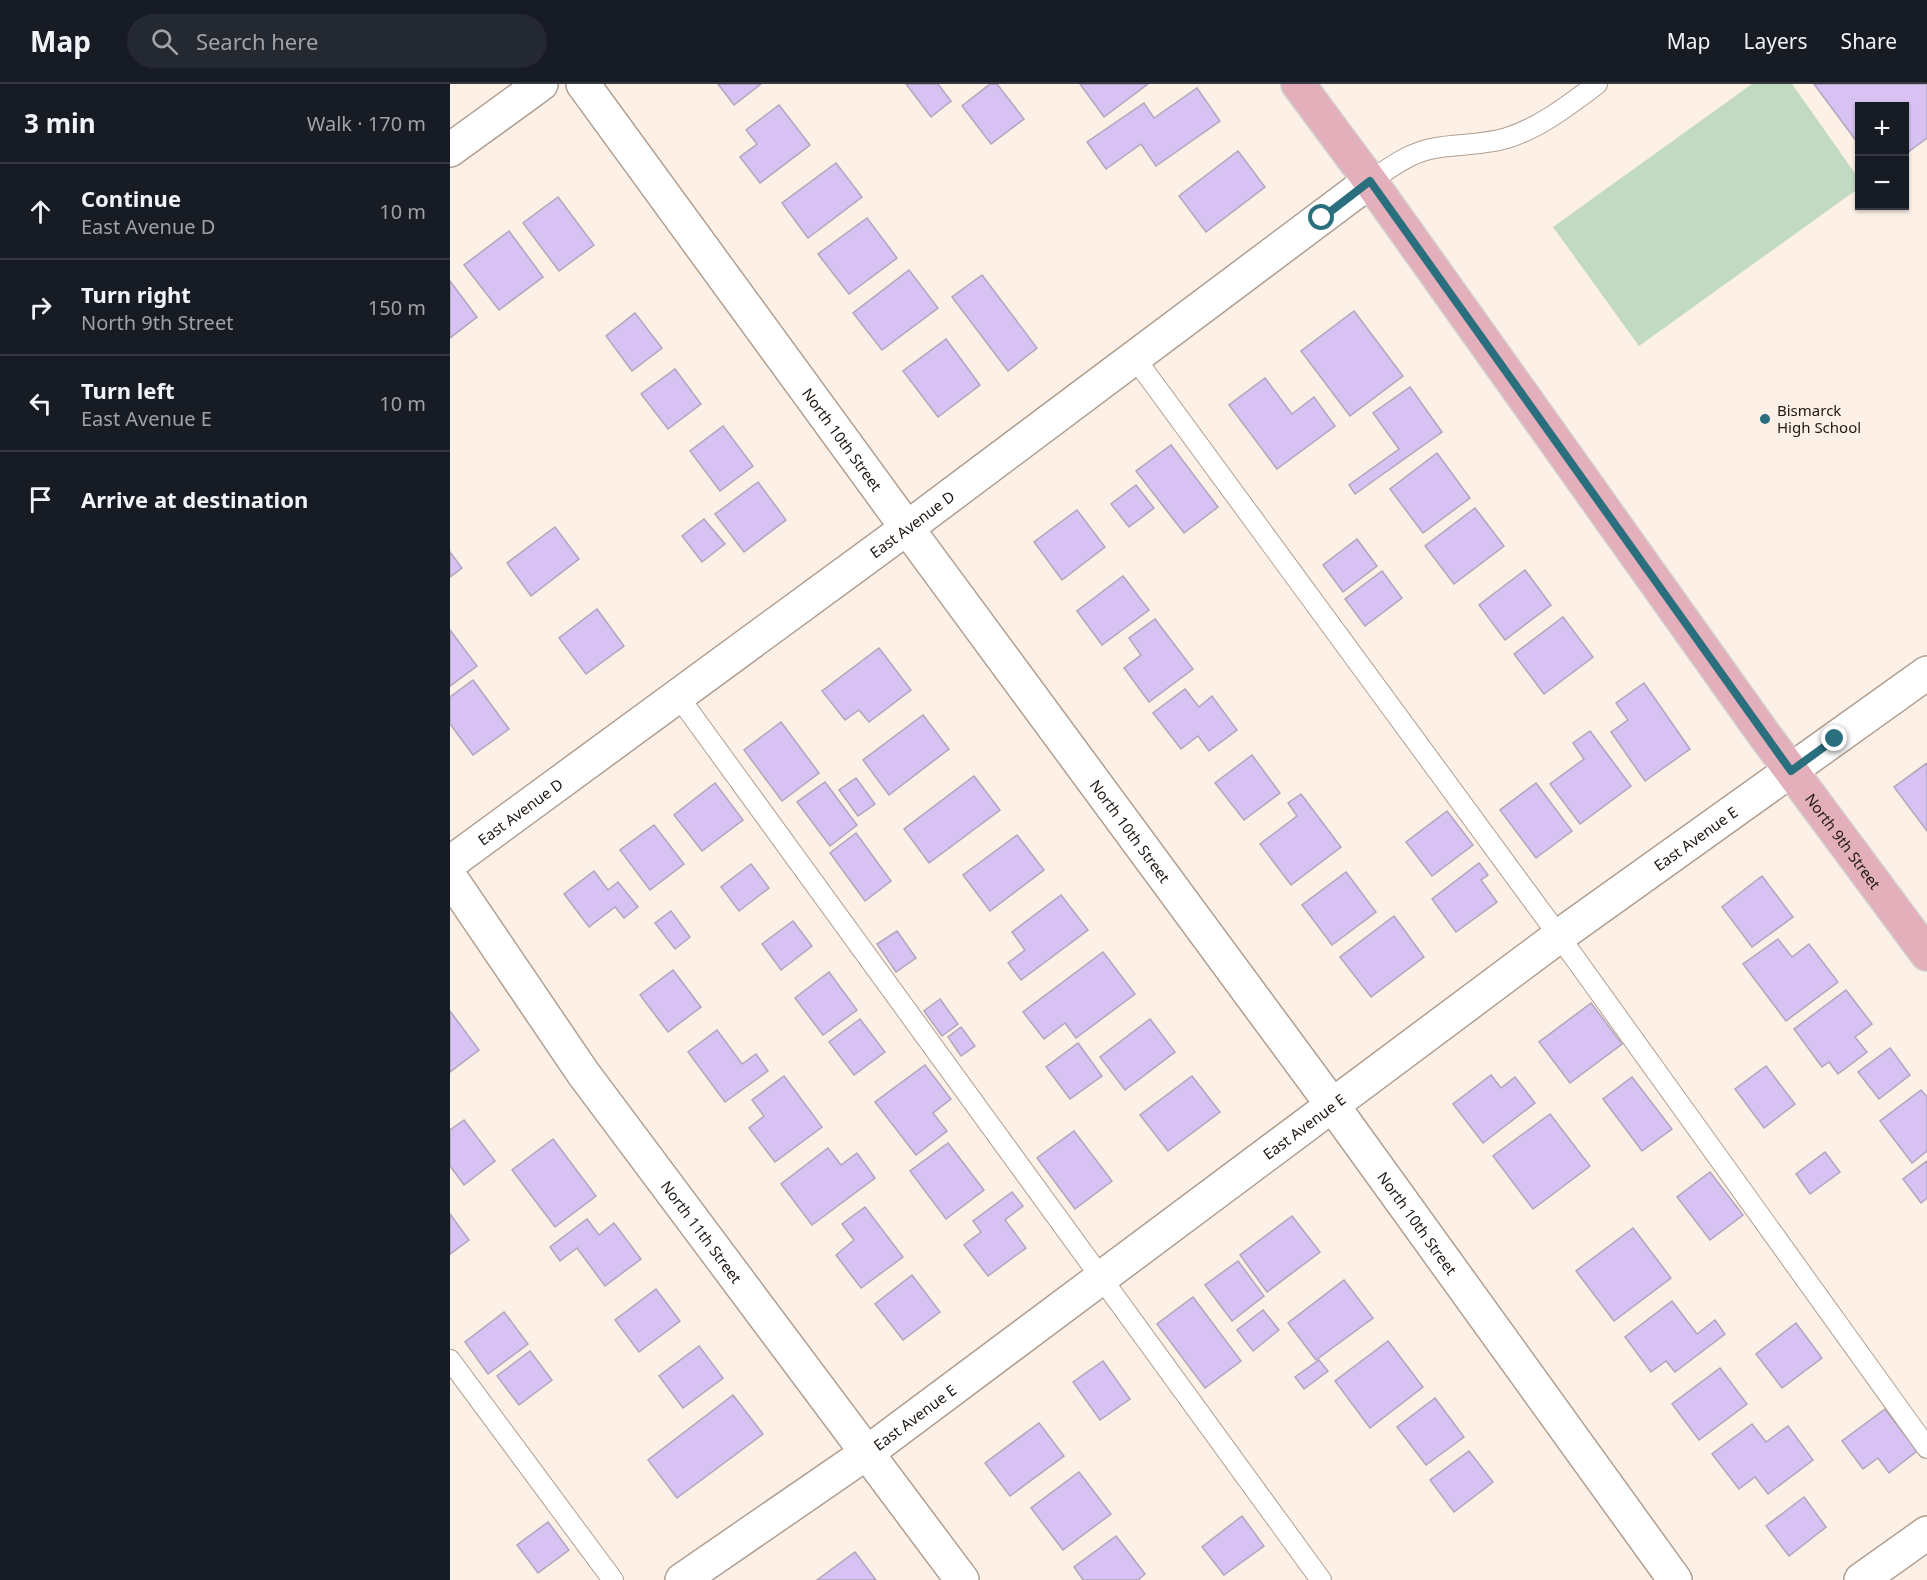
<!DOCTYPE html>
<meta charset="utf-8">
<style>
body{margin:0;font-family:"Noto Sans",sans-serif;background:#242831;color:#f1f3f6}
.controls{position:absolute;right:18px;top:18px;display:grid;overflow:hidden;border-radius:0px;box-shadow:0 2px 4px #0004}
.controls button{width:54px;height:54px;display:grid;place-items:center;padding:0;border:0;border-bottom:2px solid #363941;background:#171b24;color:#f1f3f6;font:30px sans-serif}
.stop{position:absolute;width:18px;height:18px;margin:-14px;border:4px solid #296f7d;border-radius:50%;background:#fff}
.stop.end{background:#296f7d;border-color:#fff;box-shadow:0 2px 6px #0008}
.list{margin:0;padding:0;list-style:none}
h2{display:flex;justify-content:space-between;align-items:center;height:78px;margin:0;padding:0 24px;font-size:26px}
h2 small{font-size:20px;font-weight:400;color:#9ea1a6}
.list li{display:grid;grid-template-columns:39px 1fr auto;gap:18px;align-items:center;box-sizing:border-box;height:96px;padding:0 24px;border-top:2px solid #363941}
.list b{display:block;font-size:22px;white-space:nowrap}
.list p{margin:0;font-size:20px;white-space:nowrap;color:#9ea1a6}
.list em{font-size:20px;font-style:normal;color:#9ea1a6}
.icon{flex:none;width:33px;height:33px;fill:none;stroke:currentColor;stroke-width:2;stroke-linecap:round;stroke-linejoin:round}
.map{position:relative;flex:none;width:1477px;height:1496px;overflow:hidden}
header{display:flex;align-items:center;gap:36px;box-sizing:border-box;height:84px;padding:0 30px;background:#171b24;border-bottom:2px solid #363941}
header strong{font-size:28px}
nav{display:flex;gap:33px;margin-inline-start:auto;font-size:21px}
.search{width:420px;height:54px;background:#242831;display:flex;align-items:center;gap:15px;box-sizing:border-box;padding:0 21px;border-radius:33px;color:#9ea1a6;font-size:22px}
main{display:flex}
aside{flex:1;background:#171b24}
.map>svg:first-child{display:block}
.green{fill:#c2dac1}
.building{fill:#d7c2f3;stroke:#afa7bb;stroke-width:1.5}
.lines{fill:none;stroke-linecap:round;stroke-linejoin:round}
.service-casing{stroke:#b19f91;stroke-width:22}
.minor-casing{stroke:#b19f91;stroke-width:36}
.tertiary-casing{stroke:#b19f91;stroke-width:36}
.primary-casing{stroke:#d2d1d0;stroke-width:36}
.service{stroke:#fff;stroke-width:20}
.minor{stroke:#fff;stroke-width:33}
.tertiary{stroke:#fff;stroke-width:33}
.primary{stroke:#e3afbb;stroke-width:33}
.route{stroke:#296f7d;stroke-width:8}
.poi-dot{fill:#296f7d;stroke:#fcf0e7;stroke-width:2}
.labels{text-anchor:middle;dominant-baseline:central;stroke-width:5;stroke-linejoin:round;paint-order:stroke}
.poi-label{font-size:15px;fill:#1e1712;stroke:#fcf0e7;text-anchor:start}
.street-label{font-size:15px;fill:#1e1712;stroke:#fcf0e7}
</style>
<header>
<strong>Map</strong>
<div class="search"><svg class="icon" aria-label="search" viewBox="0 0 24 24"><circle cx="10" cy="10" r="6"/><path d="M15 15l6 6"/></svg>Search here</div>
<nav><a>Map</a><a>Layers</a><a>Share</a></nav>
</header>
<main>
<aside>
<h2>3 min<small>Walk · 170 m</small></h2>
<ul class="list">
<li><svg class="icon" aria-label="ahead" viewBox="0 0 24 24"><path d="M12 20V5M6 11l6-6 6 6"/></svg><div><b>Continue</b><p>East Avenue D</p></div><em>10 m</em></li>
<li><svg class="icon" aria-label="right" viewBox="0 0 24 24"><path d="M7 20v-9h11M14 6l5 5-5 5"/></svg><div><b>Turn right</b><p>North 9th Street</p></div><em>150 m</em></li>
<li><svg class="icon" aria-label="left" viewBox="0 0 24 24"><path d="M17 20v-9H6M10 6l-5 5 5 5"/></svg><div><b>Turn left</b><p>East Avenue E</p></div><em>10 m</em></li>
<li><svg class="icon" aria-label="arrive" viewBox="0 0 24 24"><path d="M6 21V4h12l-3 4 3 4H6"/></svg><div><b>Arrive at destination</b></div></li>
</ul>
</aside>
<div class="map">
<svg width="1477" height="1496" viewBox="0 0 1477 1496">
<rect width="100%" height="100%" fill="#fcf0e7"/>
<!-- green -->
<polygon class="green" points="1302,0 1342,0 1409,95 1409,104 1189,262 1103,143"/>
<!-- building -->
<g class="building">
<polygon points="268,0 311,0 284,21"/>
<polygon points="456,0 488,0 501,17 481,33"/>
<polygon points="540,0 547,0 574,35 541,60 512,22"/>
<polygon points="630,0 698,0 654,33"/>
<polygon points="1364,0 1477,0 1477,54 1454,71 1454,22 1410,22 1410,62"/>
<polygon points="747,4 770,37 706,82 691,60 656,85 637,58 694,19 704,34"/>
<polygon points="329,21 360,61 310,99 290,73 307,60 296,46"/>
<polygon points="788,67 815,103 756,148 729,112"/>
<polygon points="386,79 412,113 358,154 332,119"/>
<polygon points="108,113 144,161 109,187 73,139"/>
<polygon points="417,134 447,174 399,210 368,170"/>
<polygon points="59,147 93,193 49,226 14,181"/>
<polygon points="459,186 488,224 432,266 403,229"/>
<polygon points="532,191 587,264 558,287 502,213"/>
<polygon points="0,197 27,233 0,254"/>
<polygon points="904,227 953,292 900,332 851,267"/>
<polygon points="185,229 212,264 182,287 156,252"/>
<polygon points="496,255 530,301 488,333 453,287"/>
<polygon points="225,285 251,320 218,345 191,310"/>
<polygon points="815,294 842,330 864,313 885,342 827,385 779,321"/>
<polygon points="960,303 992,348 905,410 899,401 949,365 923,329"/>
<polygon points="273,342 303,382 270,407 240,367"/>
<polygon points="721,361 768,423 734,449 686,387"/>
<polygon points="987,369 1020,414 973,449 940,405"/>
<polygon points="308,398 336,436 294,468 265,430"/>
<polygon points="686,401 704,424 679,443 661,420"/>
<polygon points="1025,424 1054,462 1004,500 975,462"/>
<polygon points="627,426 655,463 612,496 584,458"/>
<polygon points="254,435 275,460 252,478 232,452"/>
<polygon points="105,443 129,475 81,512 57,479"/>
<polygon points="907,455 927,482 893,508 873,481"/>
<polygon points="0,468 12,484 0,493"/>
<polygon points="1075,486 1101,521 1055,556 1029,521"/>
<polygon points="932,487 952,514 915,542 895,515"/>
<polygon points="673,492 699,526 652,561 627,527"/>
<polygon points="147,525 174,562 136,590 109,554"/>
<polygon points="1113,533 1143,573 1094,610 1064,570"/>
<polygon points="705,535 743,585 699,618 674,584 691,571 679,554"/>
<polygon points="0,546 27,582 0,602"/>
<polygon points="429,564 461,606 419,638 409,626 395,636 372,607"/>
<polygon points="23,596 59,645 23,671 0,640 0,613"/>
<polygon points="1194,599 1240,665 1195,697 1161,648 1178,636 1166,619"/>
<polygon points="735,605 749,623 762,612 787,646 759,667 748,652 731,665 703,629"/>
<polygon points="473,631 499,665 439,711 413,676"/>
<polygon points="331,638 369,689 332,717 294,666"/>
<polygon points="1140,647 1181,702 1130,740 1100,700 1134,675 1123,659"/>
<polygon points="802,671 830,709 794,736 765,699"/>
<polygon points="1477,679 1477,747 1444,703"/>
<polygon points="524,692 550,726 479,779 454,745"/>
<polygon points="406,694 425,720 408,732 389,706"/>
<polygon points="375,698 407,741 380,762 347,718"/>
<polygon points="265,699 293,736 252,767 224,731"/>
<polygon points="1086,699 1122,747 1086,774 1050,726"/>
<polygon points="851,710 891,763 841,801 810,760 847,732 838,719"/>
<polygon points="997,727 1023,761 982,792 956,758"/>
<polygon points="204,741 234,780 200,806 170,766"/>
<polygon points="406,749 441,797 415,817 380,769"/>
<polygon points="567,751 594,786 540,827 513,791"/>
<polygon points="1029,779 1038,791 1031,796 1047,818 1006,848 982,815"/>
<polygon points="301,780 319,804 289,827 271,803"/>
<polygon points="144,787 158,806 168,798 188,823 174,834 165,823 139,843 114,810"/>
<polygon points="896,788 926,828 882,861 852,821"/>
<polygon points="1312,792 1343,833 1302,863 1272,823"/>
<polygon points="611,811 638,846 571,896 558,879 575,866 562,848"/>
<polygon points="221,827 240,853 225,865 205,839"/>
<polygon points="944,832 974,873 921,913 890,873"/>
<polygon points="343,837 362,862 331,886 312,860"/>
<polygon points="447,847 466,874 446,888 427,860"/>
<polygon points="1328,855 1342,873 1359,860 1388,898 1336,937 1293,880"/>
<polygon points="653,868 685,910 626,954 615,939 594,955 573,928"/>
<polygon points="223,886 251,923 218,948 190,911"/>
<polygon points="379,888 407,926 373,951 345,914"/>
<polygon points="1396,906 1422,940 1405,953 1417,968 1388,990 1379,978 1372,983 1344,945"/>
<polygon points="490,915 508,940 492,952 474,927"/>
<polygon points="1141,919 1172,960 1120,999 1089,958"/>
<polygon points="0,927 29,966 0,988"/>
<polygon points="410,935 435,968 404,991 379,958"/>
<polygon points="700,935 725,968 675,1006 650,973"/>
<polygon points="511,943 525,962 511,972 498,953"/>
<polygon points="267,946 292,980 306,970 318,987 275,1018 238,968"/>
<polygon points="628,959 652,992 620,1015 596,983"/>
<polygon points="1440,964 1460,991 1429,1015 1408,988"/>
<polygon points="475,981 501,1015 483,1029 497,1047 466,1071 425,1018"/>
<polygon points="1316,982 1345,1020 1314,1044 1285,1005"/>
<polygon points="1041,991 1051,1004 1065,993 1085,1019 1033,1059 1003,1020"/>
<polygon points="334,992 372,1043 325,1078 299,1044 314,1032 302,1016"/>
<polygon points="742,992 770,1028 718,1067 690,1031"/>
<polygon points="1182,993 1222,1045 1192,1067 1153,1015"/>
<polygon points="1471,1006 1477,1013 1477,1067 1462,1079 1430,1037"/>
<polygon points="1100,1030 1140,1082 1083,1125 1043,1072"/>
<polygon points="14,1036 45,1077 14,1101 0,1082 0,1046"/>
<polygon points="624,1047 662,1097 625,1125 587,1074"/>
<polygon points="103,1055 146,1112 105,1143 62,1086"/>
<polygon points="498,1059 534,1106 496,1135 460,1087"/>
<polygon points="378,1064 391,1081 407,1069 425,1094 362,1141 331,1100"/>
<polygon points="1375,1068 1390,1088 1360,1110 1346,1090"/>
<polygon points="1477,1077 1477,1114 1471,1119 1453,1095"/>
<polygon points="1260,1088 1293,1131 1260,1156 1227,1113"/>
<polygon points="562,1108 573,1122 555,1136 576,1164 538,1192 514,1161 531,1148 523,1137"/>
<polygon points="415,1123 453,1173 411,1204 386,1171 404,1156 392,1140"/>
<polygon points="0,1130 19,1156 0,1170"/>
<polygon points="842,1132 870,1168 817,1208 790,1171"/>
<polygon points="137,1135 149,1151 164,1139 191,1175 155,1202 127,1164 110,1177 100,1163"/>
<polygon points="1183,1144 1221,1194 1164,1237 1126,1187"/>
<polygon points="788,1177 814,1212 782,1237 755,1201"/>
<polygon points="462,1191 490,1228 453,1256 425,1220"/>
<polygon points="894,1196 923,1234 866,1276 838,1239"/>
<polygon points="206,1205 230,1237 189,1268 165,1236"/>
<polygon points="743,1213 791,1277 755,1304 707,1240"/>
<polygon points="1222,1217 1247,1250 1265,1236 1275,1250 1225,1288 1216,1277 1201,1288 1175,1253"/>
<polygon points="813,1226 829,1246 803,1267 787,1246"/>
<polygon points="54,1228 78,1260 38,1290 15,1258"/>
<polygon points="1346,1239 1372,1274 1332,1304 1306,1270"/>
<polygon points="938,1257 973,1303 920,1344 885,1297"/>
<polygon points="249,1262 273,1294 233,1324 209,1292"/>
<polygon points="80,1267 102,1296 69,1321 47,1292"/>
<polygon points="869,1276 878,1287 854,1305 845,1293"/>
<polygon points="653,1277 680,1315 650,1336 623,1298"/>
<polygon points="1270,1284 1297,1320 1249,1356 1222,1320"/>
<polygon points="283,1311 313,1350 227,1414 198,1376"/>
<polygon points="985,1314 1014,1353 976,1381 947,1343"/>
<polygon points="1435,1325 1467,1367 1439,1389 1428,1374 1413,1385 1392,1357"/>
<polygon points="589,1339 614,1372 560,1412 535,1379"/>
<polygon points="1302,1340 1316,1358 1338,1342 1363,1376 1318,1410 1305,1393 1289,1405 1262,1370"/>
<polygon points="1019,1367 1043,1398 1004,1428 980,1396"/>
<polygon points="629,1388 661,1430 613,1466 581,1424"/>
<polygon points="1354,1413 1376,1443 1339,1472 1316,1442"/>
<polygon points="792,1432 814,1462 774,1491 752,1463"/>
<polygon points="98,1438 119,1466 88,1489 67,1461"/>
<polygon points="666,1452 695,1490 688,1496 633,1496 624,1483"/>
<polygon points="405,1468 426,1496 367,1496"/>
</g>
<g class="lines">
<defs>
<g id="service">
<path d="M920 97C940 84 960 68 985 64 1009 60 1033 61 1057 54 1091 43 1119 21 1147 0"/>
<polyline points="684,273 1109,852 1477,1364"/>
<polyline points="228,612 871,1496"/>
<polyline points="0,1276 163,1496"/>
</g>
<g id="minor">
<path id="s1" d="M133 0 457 444 883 1022 1225 1496"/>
<path id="s2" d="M0 779 457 444 920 97"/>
<path id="s3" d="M0 793 133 989 512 1496"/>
<path id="s4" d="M232 1496 418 1368 1109 852 1477 589"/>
<polyline points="1411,1496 1477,1449"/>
</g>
<polyline id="tertiary" points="0,66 91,0"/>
<g id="primary">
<path id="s5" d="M848 0 920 97 1313 649 1477 870"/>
</g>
</defs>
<!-- service casing -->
<use href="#service" class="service-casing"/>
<!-- minor casing -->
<use href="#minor" class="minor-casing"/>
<!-- tertiary casing -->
<use href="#tertiary" class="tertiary-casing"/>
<!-- primary casing -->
<use href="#primary" class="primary-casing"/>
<!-- service -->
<use href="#service" class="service"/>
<!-- minor -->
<use href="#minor" class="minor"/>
<!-- tertiary -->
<use href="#tertiary" class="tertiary"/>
<!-- primary -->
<use href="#primary" class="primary"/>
</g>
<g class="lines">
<!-- route -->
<polyline class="route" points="872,134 920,97 1341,687 1385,655"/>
</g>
<!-- markers -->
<circle class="poi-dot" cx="1315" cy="335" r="6"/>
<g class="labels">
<!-- poi labels -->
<g class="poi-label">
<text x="1327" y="326">Bismarck<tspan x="1327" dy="17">High School</tspan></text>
</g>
<!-- street labels -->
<g class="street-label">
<text stroke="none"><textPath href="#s1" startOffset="440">North 10th Street</textPath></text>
<text stroke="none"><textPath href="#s2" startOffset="573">East Avenue D</textPath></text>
<text stroke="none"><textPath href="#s2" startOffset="87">East Avenue D</textPath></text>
<text stroke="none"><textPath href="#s1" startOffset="926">North 10th Street</textPath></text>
<text stroke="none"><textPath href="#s4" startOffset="1256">East Avenue E</textPath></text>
<text stroke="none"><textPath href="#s5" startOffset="933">North 9th Street</textPath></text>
<text stroke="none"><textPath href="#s4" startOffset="770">East Avenue E</textPath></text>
<text stroke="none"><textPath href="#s1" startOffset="1412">North 10th Street</textPath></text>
<text stroke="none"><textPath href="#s3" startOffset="435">North 11th Street</textPath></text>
<text stroke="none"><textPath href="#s4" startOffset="284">East Avenue E</textPath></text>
</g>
</g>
</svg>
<div class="controls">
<button>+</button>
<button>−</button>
</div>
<div class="stop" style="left:872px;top:134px"></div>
<div class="stop end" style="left:1385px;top:655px"></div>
</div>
</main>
